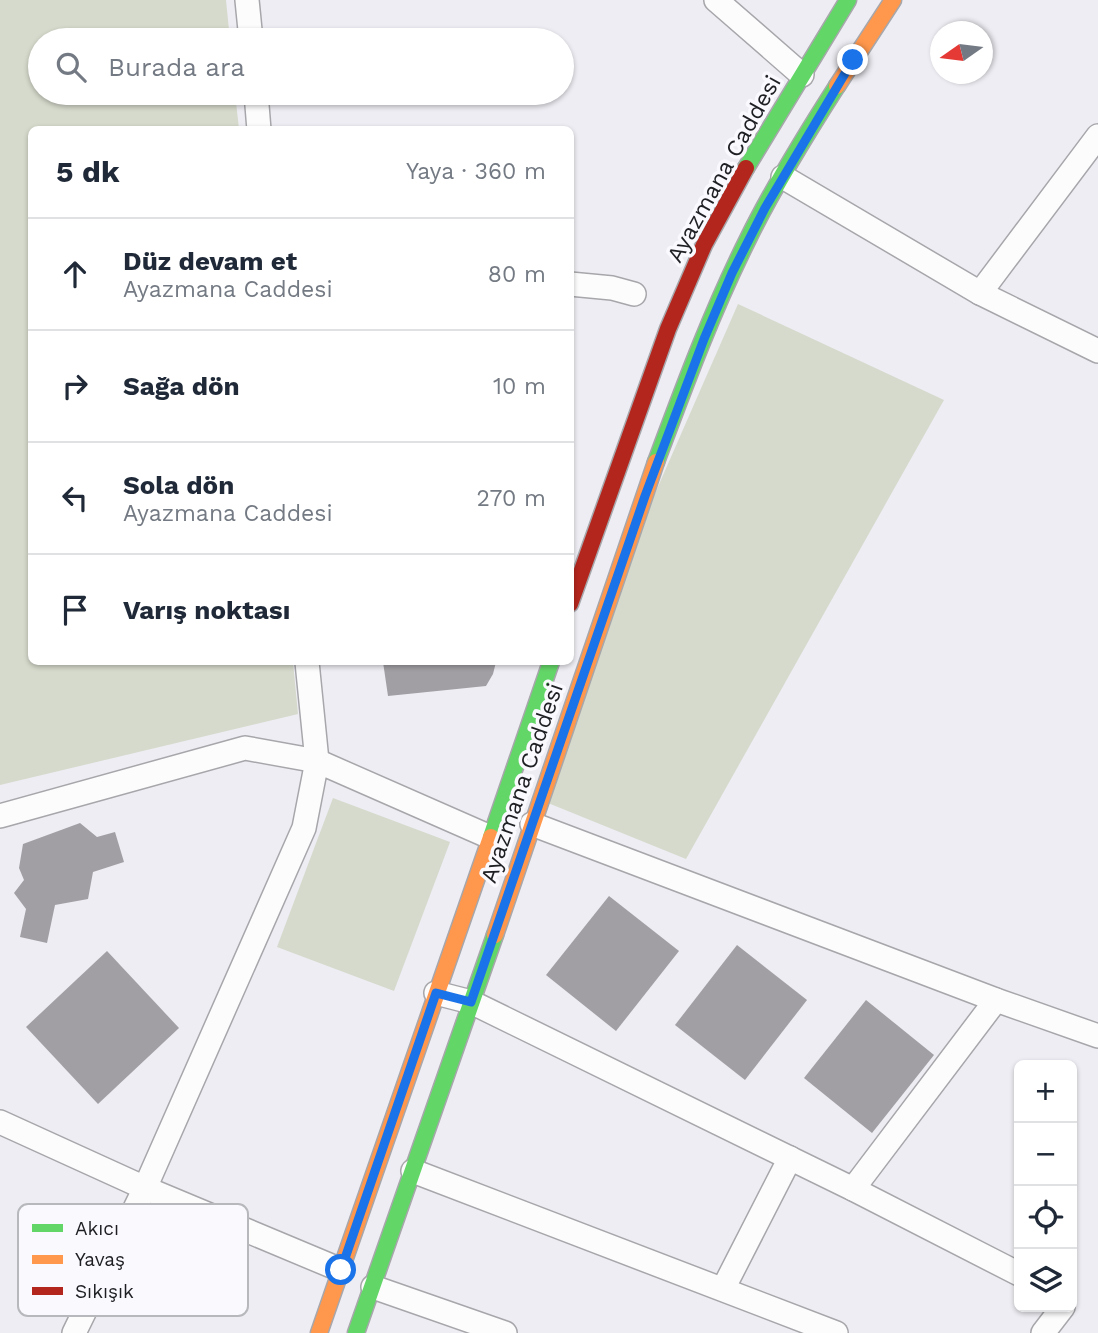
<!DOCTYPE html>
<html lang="tr">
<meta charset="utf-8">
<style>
body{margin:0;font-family:"Work Sans",sans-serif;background:#f6f6f7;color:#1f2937}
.controls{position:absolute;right:21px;bottom:21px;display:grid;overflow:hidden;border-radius:10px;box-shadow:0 2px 5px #0004}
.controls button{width:63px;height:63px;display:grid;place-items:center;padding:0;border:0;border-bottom:2px solid #e0e1e3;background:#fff;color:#1f2937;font:35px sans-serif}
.compass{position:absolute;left:930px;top:21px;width:63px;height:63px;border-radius:50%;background:#fff;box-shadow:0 2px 5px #0004;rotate:256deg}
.stop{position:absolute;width:21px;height:21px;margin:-16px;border:5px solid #1a73e8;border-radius:50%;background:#fff}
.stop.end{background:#1a73e8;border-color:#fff;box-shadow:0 2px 7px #0008}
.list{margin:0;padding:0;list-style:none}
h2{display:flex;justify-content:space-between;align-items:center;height:91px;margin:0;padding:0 28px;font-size:30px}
h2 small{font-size:23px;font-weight:400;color:#747a83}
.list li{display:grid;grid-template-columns:46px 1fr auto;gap:21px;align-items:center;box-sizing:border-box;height:112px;padding:0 28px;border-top:2px solid #e0e1e3}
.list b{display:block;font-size:26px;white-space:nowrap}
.list p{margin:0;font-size:23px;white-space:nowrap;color:#747a83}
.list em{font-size:23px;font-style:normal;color:#747a83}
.icon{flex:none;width:38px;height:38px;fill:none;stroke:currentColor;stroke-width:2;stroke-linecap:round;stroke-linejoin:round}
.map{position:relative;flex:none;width:1098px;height:1333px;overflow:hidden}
.search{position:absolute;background:#fff;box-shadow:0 2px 5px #0004;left:28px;top:28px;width:546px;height:77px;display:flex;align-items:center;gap:18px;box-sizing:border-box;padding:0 24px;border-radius:38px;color:#747a83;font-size:26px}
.panel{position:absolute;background:#fff;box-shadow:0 2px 5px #0004;left:28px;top:126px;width:546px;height:539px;border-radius:10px}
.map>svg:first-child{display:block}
.green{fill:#d6dacc}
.building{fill:#a19fa3}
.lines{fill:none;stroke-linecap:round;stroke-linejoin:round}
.street-casing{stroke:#a7a7ab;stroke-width:26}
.fast-casing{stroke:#a7a7ab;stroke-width:19}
.slow-casing{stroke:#a7a7ab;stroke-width:19}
.jam-casing{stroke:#a7a7ab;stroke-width:19}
.street{stroke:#fcfcfd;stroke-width:23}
.fast{stroke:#63d668;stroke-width:16}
.slow{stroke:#ff974d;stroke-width:16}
.jam{stroke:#b3261e;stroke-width:16}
.route{stroke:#1a73e8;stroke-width:9}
.labels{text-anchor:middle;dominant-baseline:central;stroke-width:7;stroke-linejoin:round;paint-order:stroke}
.street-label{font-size:23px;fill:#1e1f23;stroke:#f9f9fe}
.key{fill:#f9f9fe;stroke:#b7b8bc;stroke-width:2}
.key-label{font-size:19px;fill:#1e1f23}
</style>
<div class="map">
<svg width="1098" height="1333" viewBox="0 0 1098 1333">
<rect width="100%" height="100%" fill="#ededf3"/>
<!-- green -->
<g class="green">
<polygon points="0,0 226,0 230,40 40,40 40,93 235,93 239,129 32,130 32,662 293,662 298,714 0,785"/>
<polygon points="738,304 944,400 686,859 548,803 646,514"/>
<polygon points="333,798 450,842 394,991 277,947"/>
</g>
<!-- building -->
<g class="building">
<polygon points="383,662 496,662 493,674 486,686 388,696"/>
<polygon points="80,823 97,837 115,832 124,862 93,872 88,899 55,905 47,943 20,937 26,909 14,893 24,880 19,868 23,844"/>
<polygon points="609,896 679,951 616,1031 546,975"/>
<polygon points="737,945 807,1000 745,1080 675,1025"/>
<polygon points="107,951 179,1028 98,1104 26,1027"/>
<polygon points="866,1000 934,1055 872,1133 804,1078"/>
</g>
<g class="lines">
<defs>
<g id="street">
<polyline points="247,0 251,40"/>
<polyline points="716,0 802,75"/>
<polyline points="256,93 259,130"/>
<polyline points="783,177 980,293 1098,351"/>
<polyline points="570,284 612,288 634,294"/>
<polyline points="980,293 1098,136"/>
<polyline points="0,816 245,748 317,761 307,662"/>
<polyline points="532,824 996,1000 1098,1036"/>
<polyline points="436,993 471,1002 853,1189 1019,1274"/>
<polyline points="0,1122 145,1188 341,1270"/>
<polyline points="413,1171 836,1333"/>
<polyline points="853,1189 996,1000"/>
<polyline points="373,1287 505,1333"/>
<polyline points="723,1289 790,1158"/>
<polyline points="74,1333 145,1188 304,828 317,761 490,837"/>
<polyline points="1043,1333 1063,1307"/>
</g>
<g id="fast">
<polyline points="746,168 848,0"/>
<path d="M656 462C684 387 712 311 748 239 774 186 805 136 837 86"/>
<polyline points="491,837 551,662"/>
<polyline points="356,1333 495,935"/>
</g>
<g id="slow">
<polyline points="837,86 893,0"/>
<polyline points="495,935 656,462"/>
<polyline points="319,1333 491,837"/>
</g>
<polyline id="jam" points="570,604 668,329 704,245 746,168"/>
</defs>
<!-- street casing -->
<use href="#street" class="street-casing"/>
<!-- fast casing -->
<use href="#fast" class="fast-casing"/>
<!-- slow casing -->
<use href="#slow" class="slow-casing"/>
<!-- jam casing -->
<use href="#jam" class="jam-casing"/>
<!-- street -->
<use href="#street" class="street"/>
<!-- fast -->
<use href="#fast" class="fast"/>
<!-- slow -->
<use href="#slow" class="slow"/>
<!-- jam -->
<use href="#jam" class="jam"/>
</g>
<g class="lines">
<!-- route -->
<polyline class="route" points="341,1270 436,993 471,1002 645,496 704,339 732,273 765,208 853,60"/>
</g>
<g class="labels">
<!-- street labels -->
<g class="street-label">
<text transform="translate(724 169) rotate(-61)">Ayazmana Caddesi</text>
<text transform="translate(522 783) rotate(-71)">Ayazmana Caddesi</text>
</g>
</g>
<!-- legend -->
<rect x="18" y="1204" width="230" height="112" rx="10" class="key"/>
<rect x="32" y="1224" width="31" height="8" fill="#63d668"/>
<rect x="32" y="1255" width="31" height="9" fill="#ff974d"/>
<rect x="32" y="1287" width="31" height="8" fill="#b3261e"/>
<g class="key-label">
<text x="75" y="1235">Akıcı</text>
<text x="75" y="1266">Yavaş</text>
<text x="75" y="1298">Sıkışık</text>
</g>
</svg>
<div class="controls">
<button>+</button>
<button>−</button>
<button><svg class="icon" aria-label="locate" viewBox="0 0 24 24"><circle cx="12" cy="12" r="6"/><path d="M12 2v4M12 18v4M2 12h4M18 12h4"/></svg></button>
<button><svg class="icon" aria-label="layers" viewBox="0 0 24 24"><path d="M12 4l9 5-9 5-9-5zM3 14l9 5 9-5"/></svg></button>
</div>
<svg class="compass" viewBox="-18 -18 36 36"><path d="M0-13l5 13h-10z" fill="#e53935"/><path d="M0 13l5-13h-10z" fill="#747a83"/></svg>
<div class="stop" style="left:341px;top:1270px"></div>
<div class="stop end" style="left:853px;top:60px"></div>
<div class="search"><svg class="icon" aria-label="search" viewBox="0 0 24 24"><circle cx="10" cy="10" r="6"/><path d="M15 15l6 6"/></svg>Burada ara</div>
<section class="panel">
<h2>5 dk<small>Yaya · 360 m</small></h2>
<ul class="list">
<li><svg class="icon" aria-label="ahead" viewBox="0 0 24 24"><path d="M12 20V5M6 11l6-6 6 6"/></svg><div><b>Düz devam et</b><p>Ayazmana Caddesi</p></div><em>80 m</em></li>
<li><svg class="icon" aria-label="right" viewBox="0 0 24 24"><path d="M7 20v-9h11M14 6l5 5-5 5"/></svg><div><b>Sağa dön</b></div><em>10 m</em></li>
<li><svg class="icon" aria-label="left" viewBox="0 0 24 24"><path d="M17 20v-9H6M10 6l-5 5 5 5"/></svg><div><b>Sola dön</b><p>Ayazmana Caddesi</p></div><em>270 m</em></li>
<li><svg class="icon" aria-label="arrive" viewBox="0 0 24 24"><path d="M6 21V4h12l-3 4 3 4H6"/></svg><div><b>Varış noktası</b></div></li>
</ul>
</section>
</div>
